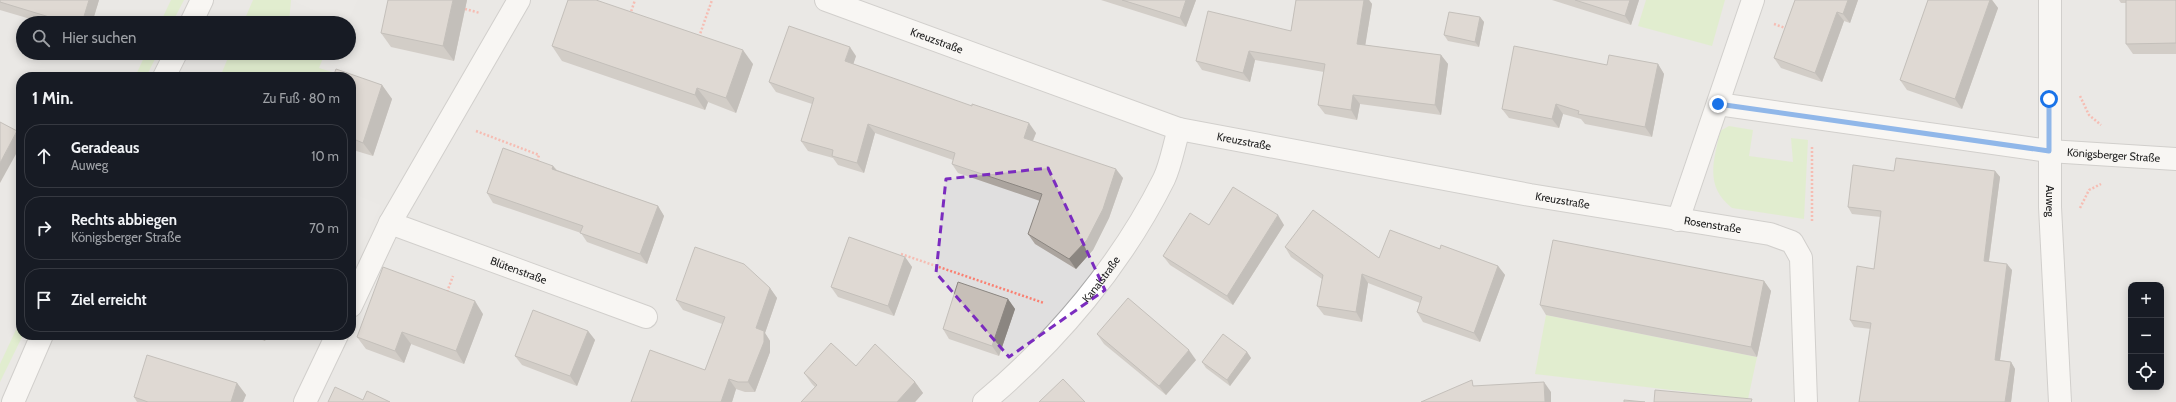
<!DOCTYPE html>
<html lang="de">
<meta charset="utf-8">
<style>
body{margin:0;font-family:Cabin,sans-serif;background:#242831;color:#f1f3f6}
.controls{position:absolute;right:12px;bottom:12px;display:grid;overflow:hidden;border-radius:8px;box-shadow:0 2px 10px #0003}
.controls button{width:36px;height:36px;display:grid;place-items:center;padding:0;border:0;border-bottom:1px solid #363941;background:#171b24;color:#f1f3f6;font:20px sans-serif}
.stop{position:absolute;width:12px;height:12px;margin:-9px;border:3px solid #1a73e8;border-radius:50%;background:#fff}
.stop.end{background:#1a73e8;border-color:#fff;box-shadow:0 1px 4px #0008}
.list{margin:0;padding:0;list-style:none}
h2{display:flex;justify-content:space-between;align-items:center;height:52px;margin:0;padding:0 16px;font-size:17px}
h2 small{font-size:13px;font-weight:400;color:#9ea1a6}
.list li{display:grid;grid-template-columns:26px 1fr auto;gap:12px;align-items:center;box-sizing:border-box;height:64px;margin:0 8px 8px;padding:0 8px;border:1px solid #363941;border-radius:16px}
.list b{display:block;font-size:15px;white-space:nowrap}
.list p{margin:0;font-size:13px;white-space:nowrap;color:#9ea1a6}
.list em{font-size:13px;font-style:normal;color:#9ea1a6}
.icon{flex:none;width:22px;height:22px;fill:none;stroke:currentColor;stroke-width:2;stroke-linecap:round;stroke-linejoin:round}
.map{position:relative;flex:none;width:2176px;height:402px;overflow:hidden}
.search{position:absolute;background:#171b24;box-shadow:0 2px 10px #0003;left:16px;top:16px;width:340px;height:44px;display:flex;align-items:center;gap:10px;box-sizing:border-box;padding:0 14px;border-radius:22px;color:#9ea1a6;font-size:15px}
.panel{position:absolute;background:#171b24;box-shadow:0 2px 10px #0003;left:16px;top:72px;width:340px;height:268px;border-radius:16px}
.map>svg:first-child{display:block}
.residential{fill:#e0dfdf;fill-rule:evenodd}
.grass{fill:#cdebb0}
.parking{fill:#e2e2e2}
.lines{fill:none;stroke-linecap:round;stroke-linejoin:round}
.minor-casing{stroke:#a9a9a9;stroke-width:24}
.path{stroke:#fa8072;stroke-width:2.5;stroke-dasharray:2 2;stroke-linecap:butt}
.minor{stroke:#fff;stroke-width:22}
.wall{fill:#aba49e}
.shaded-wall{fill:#8b8681}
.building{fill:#c7bfb8;stroke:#8b8681}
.route{stroke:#1a73e8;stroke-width:5}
.marked{fill:none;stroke:#7b2cbf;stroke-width:3;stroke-dasharray:8 5;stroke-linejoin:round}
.labels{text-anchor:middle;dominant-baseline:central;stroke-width:3.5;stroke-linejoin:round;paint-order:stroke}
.street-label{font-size:11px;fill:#222;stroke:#fff}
</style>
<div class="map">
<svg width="2176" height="402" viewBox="0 0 2176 402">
<rect width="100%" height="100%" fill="#f2efe9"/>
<!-- residential -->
<path class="residential" d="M0 0H2176V402H0ZM23 23H349V53H23ZM21 77H351V335H21ZM2131 285H2161V387H2131Z"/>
<!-- grass -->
<g class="grass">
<polygon points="171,0 184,0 172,23 160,23"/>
<polygon points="253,0 291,0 289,23 243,23"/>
<polygon points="1646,0 1725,0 1712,46 1638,26"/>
<polygon points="146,53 158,53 146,77 135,77"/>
<polygon points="230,53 325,53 319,68 345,76 220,77"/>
<path d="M1729 126 1753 130 1749 156 1793 162 1791 138 1808 140 1804 219 1732 208C1704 186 1714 161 1720 131Z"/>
<polygon points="1546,315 1757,357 1748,399 1535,374"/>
<polygon points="21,319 21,335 23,335 0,382 0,364"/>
</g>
<!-- parking -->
<g class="parking">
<polygon points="291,0 358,0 348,23 341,23"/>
<polygon points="353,193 381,205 351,265 351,198"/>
</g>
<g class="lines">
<defs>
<g id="minor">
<path id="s1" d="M826 0 1179 129 1530 195 1770 234 1792 242 1801 258 1806 402"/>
<path id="s2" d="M2050 0V207L2060 402"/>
<polyline points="191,23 202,0"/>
<polyline points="164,77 176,53"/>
<path id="s3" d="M1718 104 2049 151 2176 159"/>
<polyline points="1678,220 1753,0"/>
<path id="s4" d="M390 223 646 317"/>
<polyline points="351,306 390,223 519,0"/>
<polyline points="13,402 42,335"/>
<polyline points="305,402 337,335"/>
<path id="s5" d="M984 402C1057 341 1121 265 1164 179 1171 164 1174 145 1179 129"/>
</g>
</defs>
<!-- minor casing -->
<use href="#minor" class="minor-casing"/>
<!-- path -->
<g class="path">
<polyline points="465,9 480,13"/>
<polyline points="630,15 635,0"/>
<polyline points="1774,24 1788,29"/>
<polyline points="699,37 712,0"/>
<polyline points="2080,96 2089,115 2101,125"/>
<polyline points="476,131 539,155 537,162"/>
<polyline points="2080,208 2089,190 2101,184"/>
<polyline points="1812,221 1812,146"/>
<polyline points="901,254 1044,303"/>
<polyline points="447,292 453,276"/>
</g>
<!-- minor -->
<use href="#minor" class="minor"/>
</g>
<!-- wall -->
<g class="wall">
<polygon points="0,0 99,0 92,23 44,23 0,10"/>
<polygon points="467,0 454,61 391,47 381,33"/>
<polygon points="1101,0 1196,0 1186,27"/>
<polygon points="1296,0 1369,0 1372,4 1365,45 1441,55 1448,64 1441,115 1360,104 1357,120 1325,114 1318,105 1324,72 1255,60 1250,82 1202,70 1196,61 1291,31"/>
<polygon points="1552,0 1639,0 1631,25"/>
<polygon points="1795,0 1858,0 1850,23 1844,21 1822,82 1781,68 1774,58"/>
<polygon points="1928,0 1992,0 1998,8 1962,109 1907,90 1900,80"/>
<polygon points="2119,0 2176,0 2176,54 2133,54 2126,44 2126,3 2121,3"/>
<polygon points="1480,17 1484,22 1479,47 1448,41 1444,35"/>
<polygon points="552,46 753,64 736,113 708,102 705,110 562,61"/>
<polygon points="856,56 853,64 1036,133 1033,141 1123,178 1109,218 1093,250 1076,269 1035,244 1028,234 1040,201 958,173 952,164 953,160 875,133 864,173 838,165 833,158 808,151 801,141 812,104 776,92 769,82"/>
<polygon points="1658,64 1664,74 1652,137 1585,124 1581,119 1563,114 1559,128 1509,118 1502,109 1607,65"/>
<polygon points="351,77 382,85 392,99 373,156 353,150 351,154"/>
<polygon points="553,166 557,170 658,206 664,216 647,264 587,242 581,233 493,203 487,193"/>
<polygon points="1894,171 1995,171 2000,177 1989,261 2012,270 2000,360 2011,362 2015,369 2011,402 1859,402 1871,329 1854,327 1850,320 1874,269 1881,217 1852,214 1848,207"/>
<polygon points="1209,225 1284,225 1233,305 1170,265 1163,256"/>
<polygon points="1285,247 1379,258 1440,249 1498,266 1505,275 1480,342 1423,322 1417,312 1420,303 1368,283 1362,322 1324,315 1317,306 1322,279 1291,257"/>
<polygon points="905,257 912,267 894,316 838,297 831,287"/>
<polygon points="1764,281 1771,291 1757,357 1546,315 1540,305"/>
<polygon points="770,288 777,298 765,333 770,341 770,352 755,392 745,392 736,389 732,402 631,402 705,370 722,324 683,310 676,300"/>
<polygon points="1008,299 1015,309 999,356 949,339 943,329"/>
<polygon points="483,314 464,364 411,344 404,363 366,349 357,337"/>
<polygon points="588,331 595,340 577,386 522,365 515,356"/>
<polygon points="1097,334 1196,360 1166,395 1104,344"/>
<polygon points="248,335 267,335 265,341"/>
<polygon points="1247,352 1251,358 1230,386 1206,368 1202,362"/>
<polygon points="804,373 915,382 923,393 915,402 801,402 815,387 812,384"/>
<polygon points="237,383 246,395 243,402 137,402 134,397"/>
</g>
<!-- shaded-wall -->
<g class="shaded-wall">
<polygon points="89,0 99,0 92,23 82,23"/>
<polygon points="453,0 467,0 454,61 443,46"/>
<polygon points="1186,0 1196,0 1186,27 1180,18"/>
<polygon points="1364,0 1369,0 1372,4 1364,53 1357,44"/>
<polygon points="1630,0 1639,0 1631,25 1625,16"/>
<polygon points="1848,0 1858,0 1850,23 1843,14"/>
<polygon points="1990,0 1992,0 1998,8 1962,109 1955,99"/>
<polygon points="1837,12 1844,21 1822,82 1815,73"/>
<polygon points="1480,17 1484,22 1479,47 1475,42"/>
<polygon points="850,47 856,56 851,71 845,61"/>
<polygon points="743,50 753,64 736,113 726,98"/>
<polygon points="1249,51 1255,60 1250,82 1243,73"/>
<polygon points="1441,55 1448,64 1441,115 1435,105"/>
<polygon points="1658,64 1664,74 1652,137 1645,127"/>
<polygon points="382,85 392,99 373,156 363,143"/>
<polygon points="697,88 708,102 705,110 695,95"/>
<polygon points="1353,95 1360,104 1357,120 1351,110"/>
<polygon points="1556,104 1563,114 1559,128 1552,119"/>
<polygon points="1029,123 1036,133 1030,147 1024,138"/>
<polygon points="868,124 875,133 864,173 857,163"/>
<polygon points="17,131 21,136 21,145 0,183 0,163"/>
<polygon points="351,147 353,150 351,154"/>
<polygon points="553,166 560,175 552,169"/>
<polygon points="1116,169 1123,178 1109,218 1093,250 1076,269 1069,259"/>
<polygon points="1995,171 2000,177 1988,267 1984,261"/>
<polygon points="658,206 664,216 647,264 640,254"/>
<polygon points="1278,215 1284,225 1233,305 1227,296"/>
<polygon points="905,257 912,267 894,316 888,306"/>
<polygon points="2007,264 2012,270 1999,367 1995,360"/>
<polygon points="1498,266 1505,275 1480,342 1474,333"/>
<polygon points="1362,274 1368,283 1362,322 1356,312"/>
<polygon points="1764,281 1771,291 1757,357 1751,347"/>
<polygon points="770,288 777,298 765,333 770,341 770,352 755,392 748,382 756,328"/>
<polygon points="1008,299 1015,309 999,356 992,346"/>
<polygon points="475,301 483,314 464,364 456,351"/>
<polygon points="588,331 595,340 577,386 570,376"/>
<polygon points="402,332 411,344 404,363 395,351"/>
<polygon points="261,335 267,335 265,341"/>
<polygon points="1189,350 1196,360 1166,395 1159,386"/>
<polygon points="1247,352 1251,358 1230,386 1227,380"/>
<polygon points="2011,362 2015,369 2011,402 2005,402"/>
<polygon points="729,379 736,389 732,402 721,402"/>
<polygon points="915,382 923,393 915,402 897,402"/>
<polygon points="1544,382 1551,392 1551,402 1545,402"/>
<polygon points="237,383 246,395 243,402 231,402"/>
</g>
<!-- building -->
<g class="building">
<polygon points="0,0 89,0 82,23 69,23 0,2"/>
<polygon points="388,0 453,0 443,46 381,33"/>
<polygon points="568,0 596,0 743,50 726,98 697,88 695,95 552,46"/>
<polygon points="1122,0 1186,0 1180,18"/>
<polygon points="1296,0 1364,0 1357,44 1441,55 1435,105 1353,95 1351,110 1318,105 1325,64 1249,51 1243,73 1196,61 1208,11 1291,31"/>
<polygon points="1575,0 1630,0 1625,16"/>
<polygon points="1795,0 1848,0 1843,14 1837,12 1815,73 1774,58"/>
<polygon points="1928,0 1990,0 1955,99 1900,80"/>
<polygon points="2126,0 2176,0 2176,43 2126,44"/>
<polygon points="1449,12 1480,17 1475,42 1444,35"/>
<polygon points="789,26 850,47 845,61 972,106 972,104 1029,123 1024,138 1116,169 1103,209 1087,240 1069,259 1028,234 1042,194 952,164 955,153 868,124 857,163 832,156 833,150 801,141 814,98 769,82"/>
<polygon points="1514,46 1607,65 1609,55 1658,64 1645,127 1578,114 1579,111 1556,104 1552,119 1502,109"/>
<polygon points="336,69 382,85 363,143 351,138 351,77 333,77"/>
<polygon points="0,122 17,131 0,163"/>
<polygon points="503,148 553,166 552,169 658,206 640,254 580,233 583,226 487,193"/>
<polygon points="1896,158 1995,171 1984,261 2007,264 1995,360 2011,362 2005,402 1859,402 1871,323 1850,320 1857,266 1874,269 1881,211 1848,207 1853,165 1894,171"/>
<polygon points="1233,187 1278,215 1227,296 1163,256 1190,213 1209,225"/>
<polygon points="1313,210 1379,258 1390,230 1440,249 1441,245 1498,266 1474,333 1417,312 1422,297 1362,274 1356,312 1317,306 1323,275 1285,247"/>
<polygon points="849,237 905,257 888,306 831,287"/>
<polygon points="1553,240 1764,281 1751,347 1540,305"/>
<polygon points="695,247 744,264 770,288 756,328 764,331 764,342 748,382 738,382 729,379 721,402 631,402 650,350 705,370 725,317 676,300"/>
<polygon points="383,267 475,301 456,351 402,332 395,351 357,337"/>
<polygon points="958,282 1008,299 992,346 943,329"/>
<polygon points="1128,298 1189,350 1159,386 1097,334"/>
<polygon points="533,310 588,331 570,376 515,356"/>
<polygon points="1223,334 1247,352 1227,380 1202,362"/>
<polygon points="831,343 856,366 875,344 915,382 897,402 801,402 817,385 804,373"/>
<polygon points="147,355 237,383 231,402 148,402 134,397"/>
<polygon points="1063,379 1085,402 1039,402"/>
<polygon points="1472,380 1473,386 1544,382 1545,402 1421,402"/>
<polygon points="335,387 363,400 367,391 390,402 328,402"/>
<polygon points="1655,390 1752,399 1751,402 1654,402"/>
<polygon points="1624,400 1645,402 1624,402"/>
</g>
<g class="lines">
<!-- route -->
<polyline class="route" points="1718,104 2049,151 2049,99"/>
</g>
<!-- marked area -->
<path d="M0 0H2176V402H0ZM1048 168 1105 290 1009 357 936 273 946 179Z" fill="#f2efe9" fill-opacity=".55" fill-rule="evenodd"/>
<path class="marked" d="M1048 168 1105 290 1009 357 936 273 946 179Z"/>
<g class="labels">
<!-- street labels -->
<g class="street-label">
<text stroke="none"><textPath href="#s1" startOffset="118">Kreuzstraße</textPath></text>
<text stroke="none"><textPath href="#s1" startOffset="442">Kreuzstraße</textPath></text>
<text stroke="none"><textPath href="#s3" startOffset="399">Königsberger Straße</textPath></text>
<text stroke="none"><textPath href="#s1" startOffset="766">Kreuzstraße</textPath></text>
<text stroke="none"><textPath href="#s2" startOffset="201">Auweg</textPath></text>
<text stroke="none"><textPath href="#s1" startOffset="918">Rosenstraße</textPath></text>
<text stroke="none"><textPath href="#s4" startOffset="137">Blütenstraße</textPath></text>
<text stroke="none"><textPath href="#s5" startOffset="170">Kanalstraße</textPath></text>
</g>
</g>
</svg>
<div class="controls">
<button>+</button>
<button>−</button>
<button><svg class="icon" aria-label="locate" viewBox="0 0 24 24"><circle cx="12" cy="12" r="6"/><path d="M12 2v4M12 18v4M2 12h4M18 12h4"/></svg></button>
</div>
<div class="stop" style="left:2049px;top:99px"></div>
<div class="stop end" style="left:1718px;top:104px"></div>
<div class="search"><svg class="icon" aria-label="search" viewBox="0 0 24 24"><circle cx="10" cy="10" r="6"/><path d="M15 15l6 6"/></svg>Hier suchen</div>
<section class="panel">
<h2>1 Min.<small>Zu Fuß · 80 m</small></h2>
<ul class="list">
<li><svg class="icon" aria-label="ahead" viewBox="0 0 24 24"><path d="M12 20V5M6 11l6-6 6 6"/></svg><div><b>Geradeaus</b><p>Auweg</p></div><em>10 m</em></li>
<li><svg class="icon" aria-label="right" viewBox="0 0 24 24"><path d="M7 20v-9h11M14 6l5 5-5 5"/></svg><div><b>Rechts abbiegen</b><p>Königsberger Straße</p></div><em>70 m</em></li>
<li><svg class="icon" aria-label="arrive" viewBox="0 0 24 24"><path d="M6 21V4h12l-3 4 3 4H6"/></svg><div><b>Ziel erreicht</b></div></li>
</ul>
</section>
</div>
